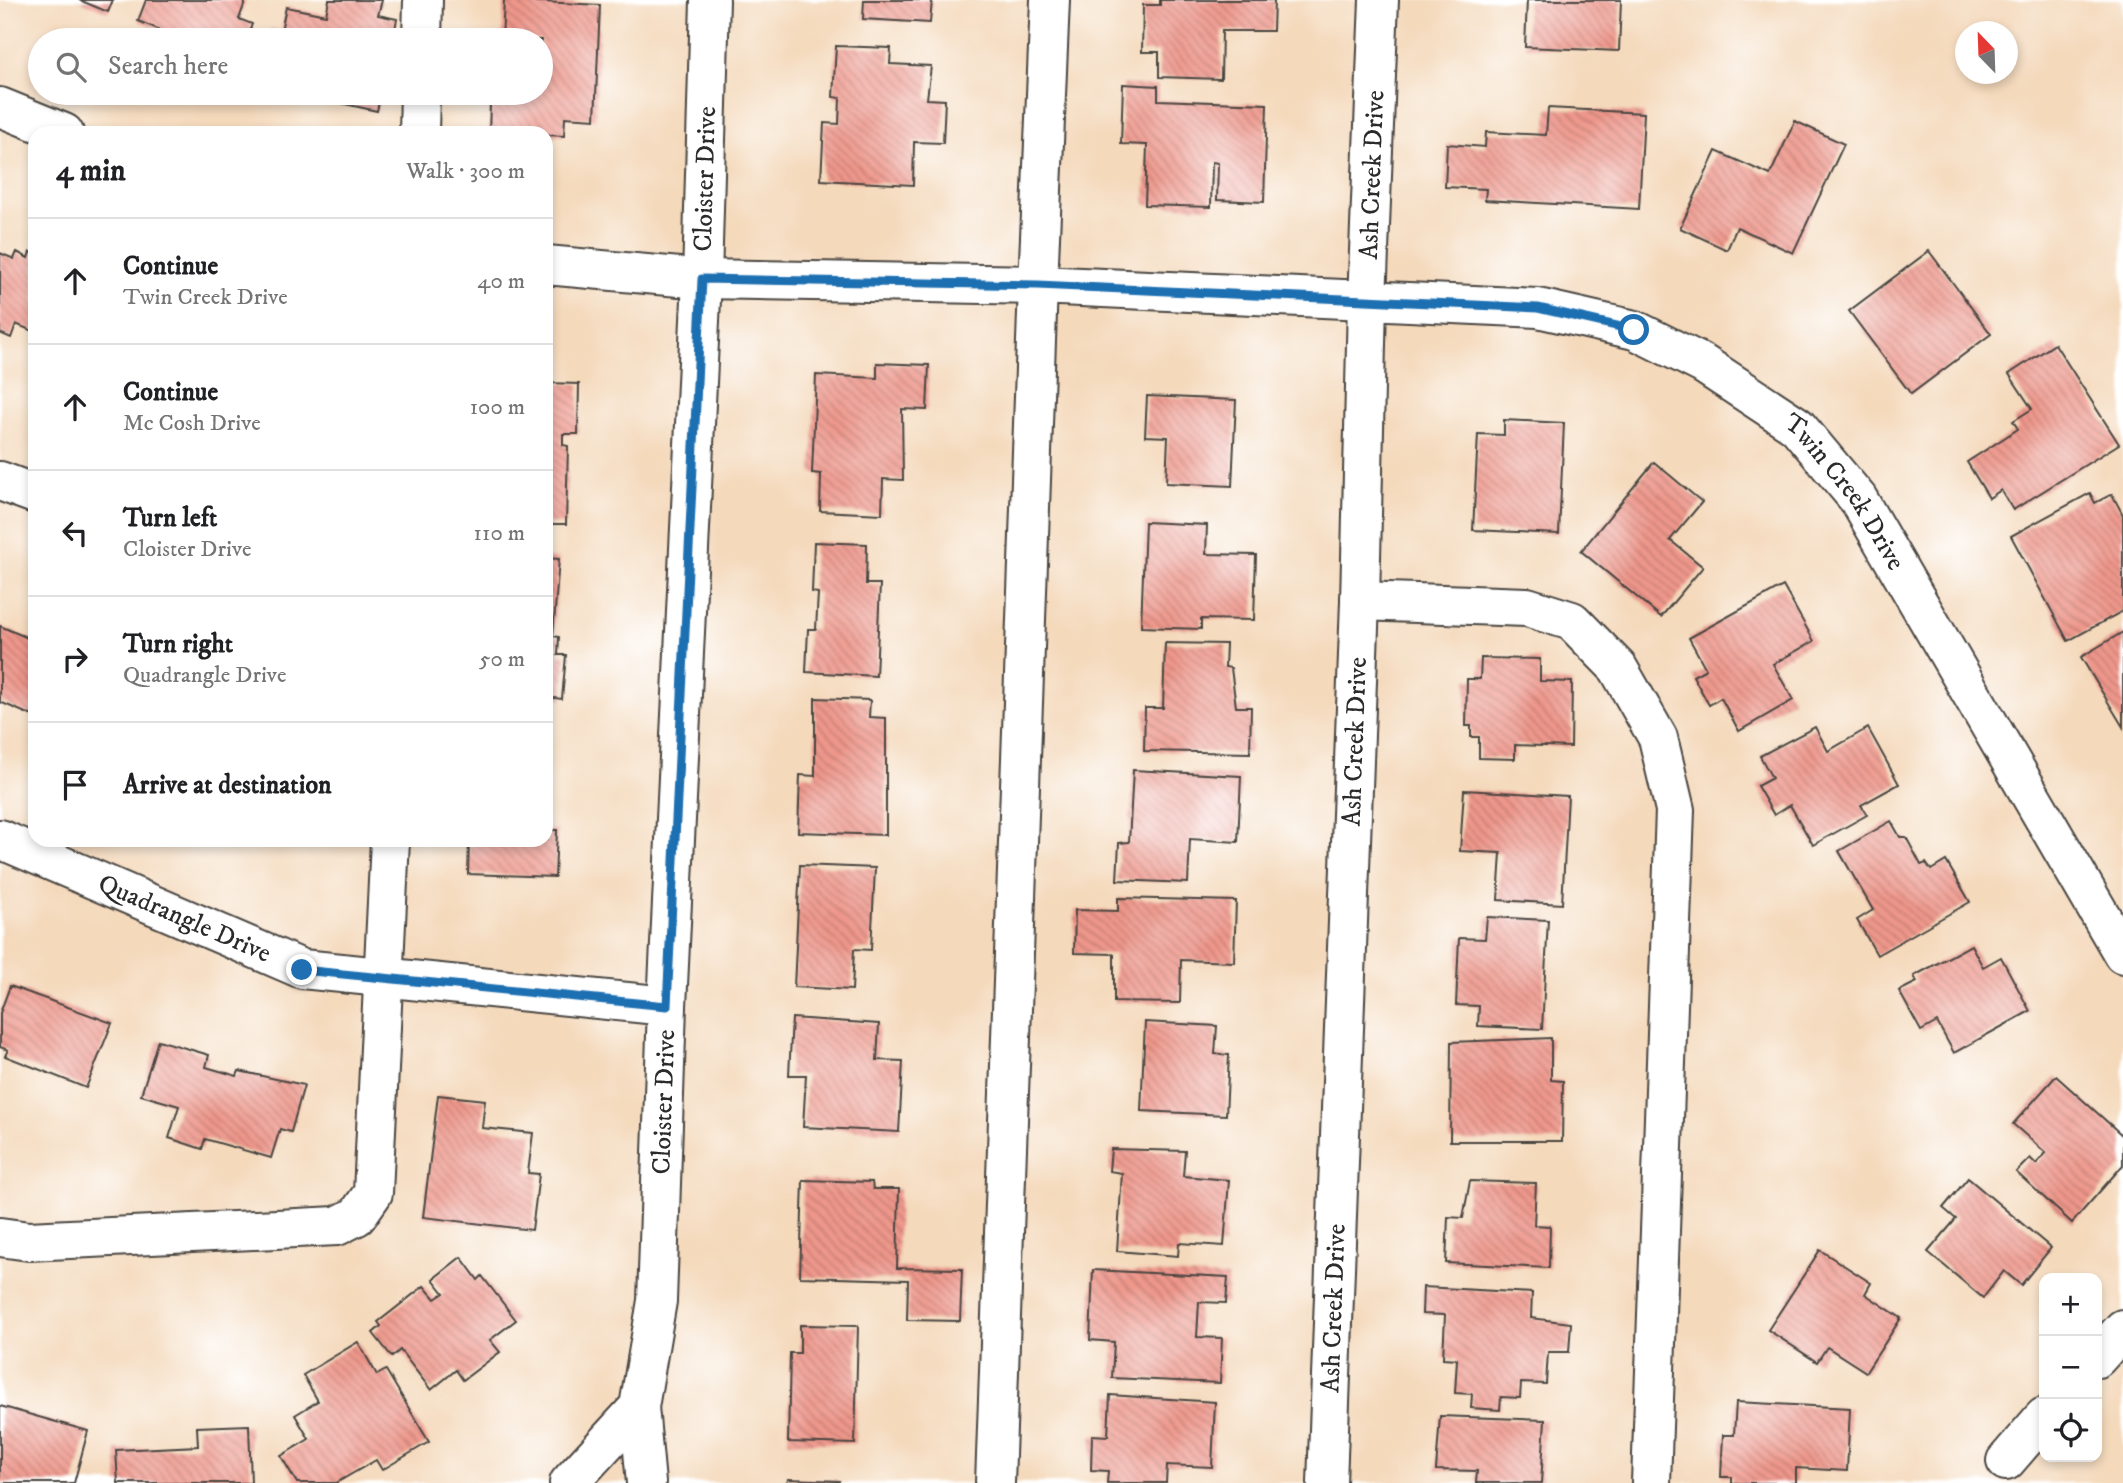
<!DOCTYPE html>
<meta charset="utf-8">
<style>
body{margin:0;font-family:"IM FELL DW Pica",serif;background:#f6f6f6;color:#202124}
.controls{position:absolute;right:21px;bottom:21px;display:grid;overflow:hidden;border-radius:14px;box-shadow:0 4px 10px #0003}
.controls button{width:63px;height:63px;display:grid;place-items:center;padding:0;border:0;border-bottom:2px solid #e0e0e0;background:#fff;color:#202124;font:35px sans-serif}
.compass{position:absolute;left:1955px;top:21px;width:63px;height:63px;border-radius:50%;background:#fff;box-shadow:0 4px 10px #0003;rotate:337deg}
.stop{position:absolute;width:21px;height:21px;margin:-16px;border:5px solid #1f6fb2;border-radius:50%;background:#fff}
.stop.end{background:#1f6fb2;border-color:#fff;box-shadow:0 2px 7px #0008}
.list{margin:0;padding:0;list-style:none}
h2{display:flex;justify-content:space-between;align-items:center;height:91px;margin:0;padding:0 28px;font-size:30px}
h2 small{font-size:23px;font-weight:400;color:#757577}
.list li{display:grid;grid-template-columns:46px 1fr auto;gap:21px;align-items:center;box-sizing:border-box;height:126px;padding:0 28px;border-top:2px solid #e0e0e0}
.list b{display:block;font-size:26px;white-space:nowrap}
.list p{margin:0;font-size:23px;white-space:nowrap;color:#757577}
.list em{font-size:23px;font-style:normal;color:#757577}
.icon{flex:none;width:38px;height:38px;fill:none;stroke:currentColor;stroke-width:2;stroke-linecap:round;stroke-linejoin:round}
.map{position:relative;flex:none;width:2123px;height:1483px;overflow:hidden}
.search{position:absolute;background:#fff;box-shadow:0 4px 10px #0003;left:28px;top:28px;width:525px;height:77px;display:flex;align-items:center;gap:18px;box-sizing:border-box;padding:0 24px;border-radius:38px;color:#757577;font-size:26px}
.panel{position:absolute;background:#fff;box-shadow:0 4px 10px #0003;left:28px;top:126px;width:525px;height:721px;border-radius:21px}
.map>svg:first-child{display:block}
.building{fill:url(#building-back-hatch)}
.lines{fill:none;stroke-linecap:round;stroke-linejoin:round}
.minor-casing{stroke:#494541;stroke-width:42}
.minor{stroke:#fff;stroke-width:38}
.route{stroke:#1f6fb2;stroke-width:9}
.labels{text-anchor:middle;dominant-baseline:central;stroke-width:7;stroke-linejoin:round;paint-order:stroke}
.street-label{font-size:26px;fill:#2b2b2b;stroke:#fff}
</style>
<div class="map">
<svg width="2123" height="1483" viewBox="0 0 2123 1483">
<defs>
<pattern id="building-back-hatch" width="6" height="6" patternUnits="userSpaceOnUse" patternTransform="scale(1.75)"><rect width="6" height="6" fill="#ef978b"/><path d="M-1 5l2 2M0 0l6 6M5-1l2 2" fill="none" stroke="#c27b72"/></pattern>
</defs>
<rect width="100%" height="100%" fill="#fff"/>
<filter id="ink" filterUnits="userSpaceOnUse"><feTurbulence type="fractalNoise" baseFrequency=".0143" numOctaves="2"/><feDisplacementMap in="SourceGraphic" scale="14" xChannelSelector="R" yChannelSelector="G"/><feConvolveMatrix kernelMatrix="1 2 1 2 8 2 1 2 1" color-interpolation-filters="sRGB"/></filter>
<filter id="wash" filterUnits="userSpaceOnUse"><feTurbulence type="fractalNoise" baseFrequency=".00686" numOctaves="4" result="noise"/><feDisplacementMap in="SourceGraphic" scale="28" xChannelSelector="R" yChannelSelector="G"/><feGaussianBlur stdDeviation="1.57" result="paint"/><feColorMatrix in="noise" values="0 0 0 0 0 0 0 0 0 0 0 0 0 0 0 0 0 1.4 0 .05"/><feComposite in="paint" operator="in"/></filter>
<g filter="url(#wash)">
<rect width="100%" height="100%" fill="#f4d9bb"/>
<g id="blocks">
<!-- building -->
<g class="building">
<polygon points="79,0 113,0 108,12"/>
<polygon points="146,0 246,0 239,19 252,24 246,40 155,40 158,29 138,21"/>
<polygon points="329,0 382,0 378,15 397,19 393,40 269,40 271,29 281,31 286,7 326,15"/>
<polygon points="504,0 600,5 595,119 565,117 564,136 546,135 546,133 489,133 490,104 505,104 505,93 541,93 541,40 502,40"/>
<polygon points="864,0 932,0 930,23 863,19"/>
<polygon points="1160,0 1274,0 1273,31 1222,31 1221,79 1159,77 1159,52 1142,52 1143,5 1160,5"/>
<polygon points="1527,0 1621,0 1619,51 1525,47"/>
<polygon points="836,46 891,48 890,64 931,66 927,99 945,100 943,143 914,142 913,185 821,180 824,123 839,124 840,98 833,97"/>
<polygon points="1123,84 1158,86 1158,100 1267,104 1264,202 1217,200 1218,163 1212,162 1211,207 1145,205 1147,145 1121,144"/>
<polygon points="323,93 381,93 377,111 322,99"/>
<polygon points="1548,108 1644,113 1639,209 1485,200 1486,189 1445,187 1447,144 1485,147 1486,132 1546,135"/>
<polygon points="1795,121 1844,144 1793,253 1737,227 1727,250 1680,228 1716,151 1770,175"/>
<polygon points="1929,251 1991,334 1911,394 1849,311"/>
<polygon points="17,252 28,258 30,252 35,254 35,332 16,324 11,338 0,333 0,253 14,259"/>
<polygon points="2055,344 2119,444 2013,510 2001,490 1989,498 1967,462 2018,429 2013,421 2032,409 2009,374"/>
<polygon points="877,363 929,365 927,410 902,409 903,480 883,479 882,514 820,511 821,474 812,473 816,375 877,378"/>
<polygon points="546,383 579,384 578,434 563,434 563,445 568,446 566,524 546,524"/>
<polygon points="1147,396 1236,400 1232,486 1166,483 1168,437 1145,436"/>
<polygon points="1504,420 1564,423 1559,534 1473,530 1478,434 1504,435"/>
<polygon points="1654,462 1702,502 1670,540 1703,567 1661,617 1581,551"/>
<polygon points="2090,493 2095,503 2112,494 2123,515 2123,611 2068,641 2011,536"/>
<polygon points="1145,522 1207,525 1206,554 1256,555 1254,620 1201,619 1201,629 1141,627"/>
<polygon points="814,542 867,544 866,584 880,584 876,676 806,672 808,629 816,629 818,593 812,592"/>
<polygon points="546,558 559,559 553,636 559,637 558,655 566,655 562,699 546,697"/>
<polygon points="1783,586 1814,641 1773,664 1793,700 1739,731 1721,698 1709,705 1693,676 1706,669 1689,638"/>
<polygon points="0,626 35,641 35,717 0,702"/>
<polygon points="2123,632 2123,727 2081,657"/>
<polygon points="1165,643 1226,644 1225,667 1231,668 1236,707 1251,707 1250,753 1144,751 1145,708 1163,708"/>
<polygon points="1481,658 1540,659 1540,681 1572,682 1571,747 1515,745 1515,759 1479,758 1479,737 1471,737 1471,726 1466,726 1467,679 1480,679"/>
<polygon points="815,698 870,700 869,717 886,718 886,835 798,832 800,775 815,776"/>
<polygon points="1815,727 1828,751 1868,728 1899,784 1861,805 1867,815 1813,845 1790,805 1774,815 1757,786 1772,778 1760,756"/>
<polygon points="1133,770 1241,776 1238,842 1190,839 1188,883 1117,880 1119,843 1129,842"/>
<polygon points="1464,790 1568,796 1562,904 1498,900 1501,853 1460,851"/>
<polygon points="1891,821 1900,837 1906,837 1921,865 1926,863 1931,870 1946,861 1970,902 1877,955 1857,920 1873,910 1839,851"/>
<polygon points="546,830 557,830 555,877 468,874 469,840 546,840"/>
<polygon points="800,865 875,868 871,950 854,949 852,990 794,987"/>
<polygon points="1118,898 1236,901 1234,962 1181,960 1180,1003 1114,1002 1114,954 1074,953 1075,910 1118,911"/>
<polygon points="1487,917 1548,920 1542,1029 1478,1026 1479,1006 1456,1005 1459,938 1485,939"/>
<polygon points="1971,945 1983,967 2001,957 2030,1011 1954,1053 1937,1022 1921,1031 1899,991 1917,982 1914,976"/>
<polygon points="10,986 112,1023 86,1088 5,1056 8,1050 0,1047 0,1013"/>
<polygon points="792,1018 879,1024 877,1060 903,1061 899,1132 803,1127 806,1075 789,1075"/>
<polygon points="1145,1022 1217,1026 1215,1054 1229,1055 1226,1115 1141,1111"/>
<polygon points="1551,1038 1551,1080 1563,1081 1562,1141 1450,1141 1451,1042"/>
<polygon points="158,1040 209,1055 206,1067 237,1076 239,1071 304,1085 291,1132 280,1129 271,1158 205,1139 202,1149 169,1138 179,1106 141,1095"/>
<polygon points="2056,1076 2123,1136 2123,1165 2072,1223 2016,1172 2030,1158 2036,1164 2046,1153 2013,1124"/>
<polygon points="438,1095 485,1100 482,1128 533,1133 528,1173 539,1174 532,1230 423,1217"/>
<polygon points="1111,1149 1185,1151 1183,1176 1229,1180 1224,1246 1179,1243 1178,1256 1117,1251 1122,1173 1109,1171"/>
<polygon points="1968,1178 2051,1248 2021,1285 2004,1271 1983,1298 1928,1252 1956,1219 1943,1208"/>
<polygon points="803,1180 872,1182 873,1189 899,1189 897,1268 962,1269 960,1321 907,1320 908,1280 800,1277"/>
<polygon points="1470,1181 1536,1183 1534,1225 1550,1226 1549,1268 1446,1263 1448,1217 1463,1218"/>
<polygon points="1820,1250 1871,1283 1865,1294 1901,1318 1866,1372 1827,1347 1817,1362 1768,1330"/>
<polygon points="461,1257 478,1280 482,1276 516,1320 490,1340 500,1352 463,1380 456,1370 431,1390 400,1350 392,1357 373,1333 381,1326 378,1322 424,1286 435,1299 444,1293 433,1279"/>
<polygon points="1093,1270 1228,1277 1226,1303 1199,1302 1197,1337 1222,1338 1220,1383 1112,1378 1114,1342 1090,1340"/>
<polygon points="1423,1287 1532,1293 1531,1318 1571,1323 1569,1352 1548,1352 1546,1384 1521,1383 1520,1398 1501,1397 1500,1410 1471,1408 1472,1394 1455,1393 1457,1359 1443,1358 1445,1315 1422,1314"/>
<polygon points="800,1325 858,1326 855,1444 788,1442 790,1353 800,1353"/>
<polygon points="358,1342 377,1375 386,1370 429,1442 382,1470 376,1460 336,1483 297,1483 281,1456 309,1439 295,1415 318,1401 303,1375"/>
<polygon points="1110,1395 1215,1402 1212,1467 1167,1465 1166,1483 1107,1483 1108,1471 1091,1470 1092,1435 1108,1436"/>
<polygon points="1736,1402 1850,1408 1847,1471 1796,1468 1796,1483 1732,1483 1732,1477 1721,1477 1723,1435 1734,1435"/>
<polygon points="0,1406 88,1431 74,1483 0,1483"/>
<polygon points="1440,1416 1545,1420 1541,1483 1476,1483 1477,1471 1436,1470"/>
<polygon points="249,1425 251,1483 118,1483 116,1450 198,1446 197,1427"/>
<polygon points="788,1479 839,1481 838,1483 787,1483"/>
</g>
</g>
</g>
<g filter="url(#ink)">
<use href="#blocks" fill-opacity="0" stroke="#494541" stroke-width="2"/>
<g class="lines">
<defs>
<g id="minor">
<polyline points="422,40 423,0"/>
<polyline points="0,107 64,133"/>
<polyline points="419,133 420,93"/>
<path id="s1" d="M546 265 702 279 1038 285 1538 308 1635 330 1703 364 1797 426 1858 499 2123 954"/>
<polyline points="0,481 35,494"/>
<polyline points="1360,601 1527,607 1572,621 1618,668 1658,738 1675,810 1651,1483"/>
<path id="s2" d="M0 839 302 969 667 1006"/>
<polyline points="0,1237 29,1241 337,1226 357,1216 373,1193 390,840"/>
<polyline points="2097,1358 2123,1329"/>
<polyline points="639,1407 646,1483"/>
<polyline points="2006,1461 2044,1417"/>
<path id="s3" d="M569 1483 639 1407 657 1301 667 1006 702 279 710 0"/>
<polyline points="995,1483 1038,285 1050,0"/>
<path id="s4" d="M1327 1483 1360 601 1367 301 1379 0"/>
</g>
</defs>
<!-- minor casing -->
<use href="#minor" class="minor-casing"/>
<!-- minor -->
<use href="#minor" class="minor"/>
</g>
</g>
<g class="lines" filter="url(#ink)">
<!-- route -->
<polyline class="route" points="302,970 667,1006 702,279 1038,285 1538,308 1634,330"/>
</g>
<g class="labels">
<!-- street labels -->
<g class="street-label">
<text stroke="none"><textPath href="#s4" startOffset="1309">Ash Creek Drive</textPath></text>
<text stroke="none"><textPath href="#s3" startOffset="1334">Cloister Drive</textPath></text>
<text stroke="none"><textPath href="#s1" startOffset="1363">Twin Creek Drive</textPath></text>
<text stroke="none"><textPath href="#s4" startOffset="742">Ash Creek Drive</textPath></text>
<text stroke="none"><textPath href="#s2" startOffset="201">Quadrangle Drive</textPath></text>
<text stroke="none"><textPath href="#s3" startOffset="410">Cloister Drive</textPath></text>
<text stroke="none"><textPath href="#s4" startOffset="175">Ash Creek Drive</textPath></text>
</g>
</g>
</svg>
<div class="controls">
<button>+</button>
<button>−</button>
<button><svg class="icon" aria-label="locate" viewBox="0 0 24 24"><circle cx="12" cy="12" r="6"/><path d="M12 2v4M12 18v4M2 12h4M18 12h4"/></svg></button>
</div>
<svg class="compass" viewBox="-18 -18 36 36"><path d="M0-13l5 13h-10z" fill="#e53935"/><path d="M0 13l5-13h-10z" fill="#757577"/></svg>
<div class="stop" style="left:1634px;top:330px"></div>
<div class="stop end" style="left:302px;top:970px"></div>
<div class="search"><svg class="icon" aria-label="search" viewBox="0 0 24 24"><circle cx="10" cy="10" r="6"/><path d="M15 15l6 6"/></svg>Search here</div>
<section class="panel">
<h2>4 min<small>Walk · 300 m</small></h2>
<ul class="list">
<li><svg class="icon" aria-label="ahead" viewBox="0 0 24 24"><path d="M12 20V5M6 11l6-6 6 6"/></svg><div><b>Continue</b><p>Twin Creek Drive</p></div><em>40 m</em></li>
<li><svg class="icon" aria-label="ahead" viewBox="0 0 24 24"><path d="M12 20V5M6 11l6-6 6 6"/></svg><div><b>Continue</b><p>Mc Cosh Drive</p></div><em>100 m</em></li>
<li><svg class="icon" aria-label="left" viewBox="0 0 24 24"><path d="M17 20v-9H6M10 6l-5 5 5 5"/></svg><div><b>Turn left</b><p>Cloister Drive</p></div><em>110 m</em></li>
<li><svg class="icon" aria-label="right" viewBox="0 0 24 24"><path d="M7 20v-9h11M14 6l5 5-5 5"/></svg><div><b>Turn right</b><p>Quadrangle Drive</p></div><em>50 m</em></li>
<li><svg class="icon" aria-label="arrive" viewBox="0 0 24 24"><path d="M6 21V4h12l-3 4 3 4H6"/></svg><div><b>Arrive at destination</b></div></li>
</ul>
</section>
</div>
